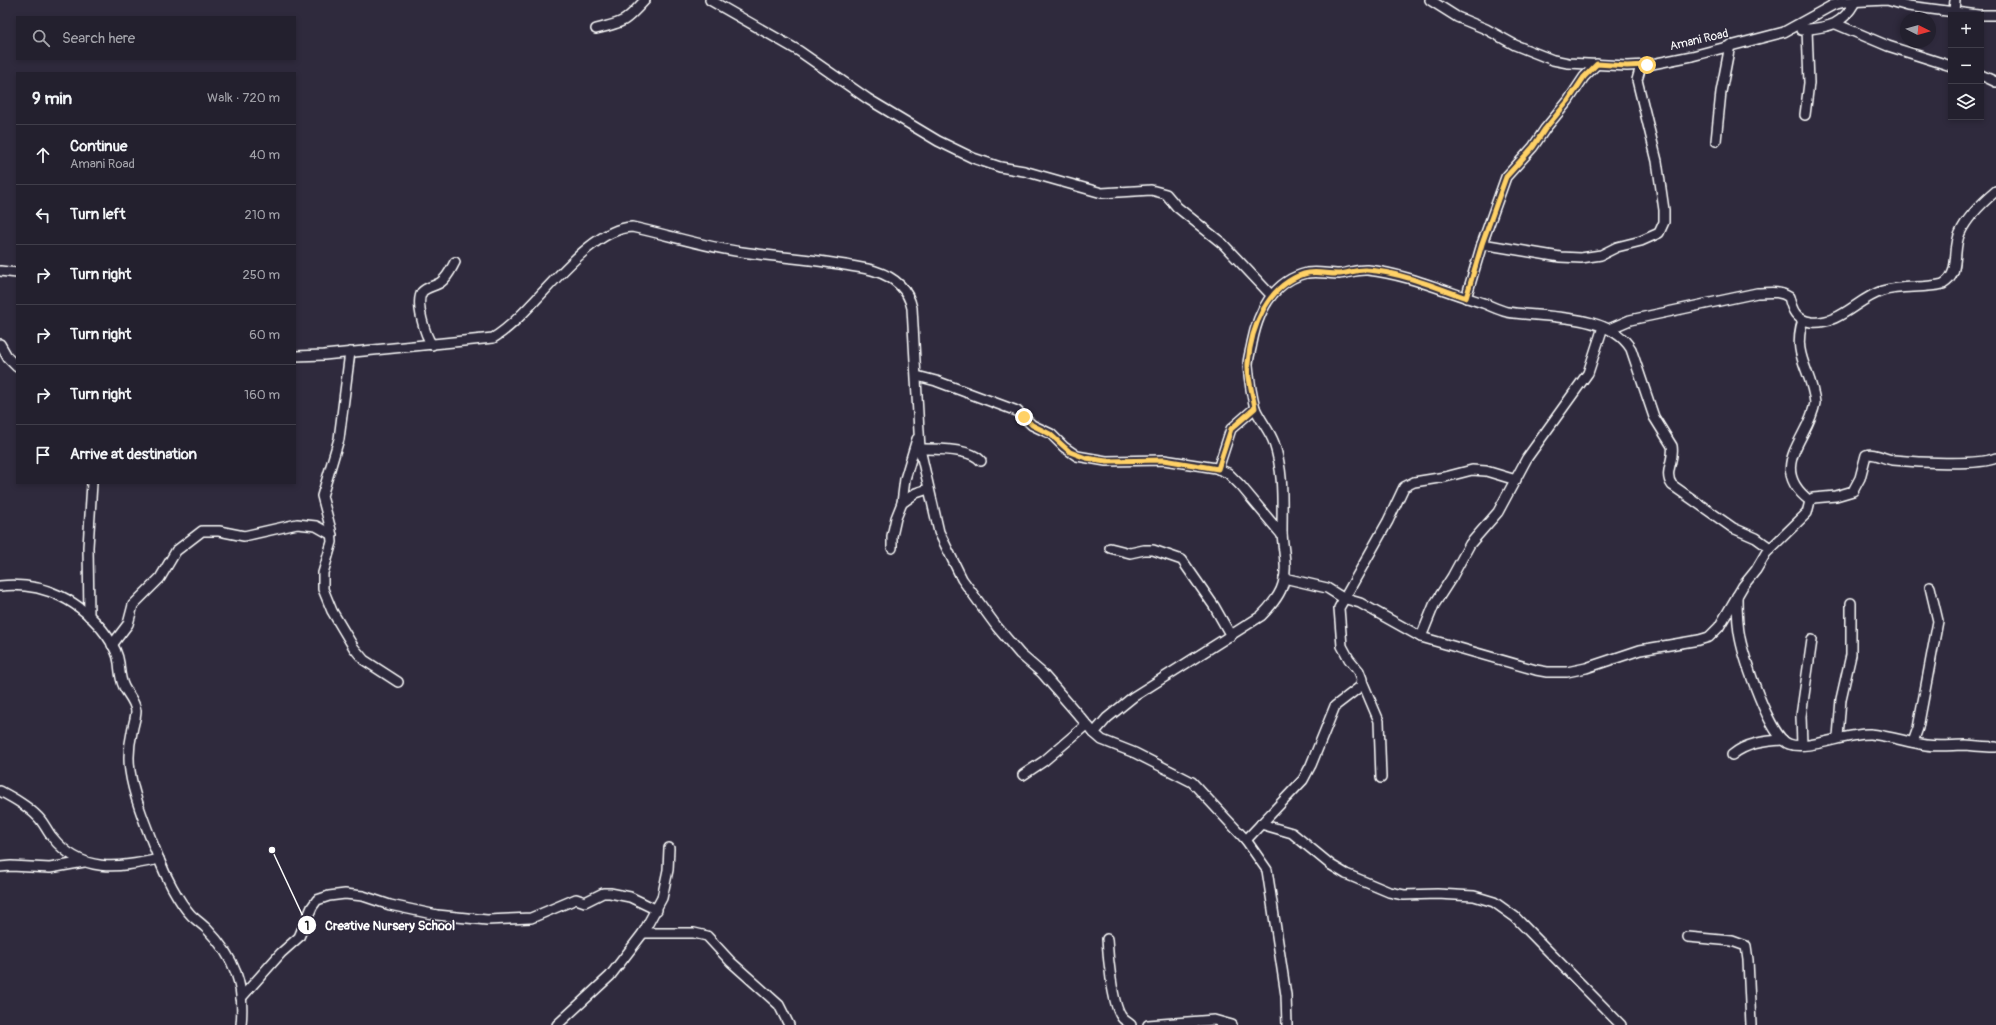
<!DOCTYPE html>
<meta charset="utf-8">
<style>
body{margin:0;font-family:Pangolin,sans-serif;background:#2f2d3a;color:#f1f3f6}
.controls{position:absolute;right:12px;top:12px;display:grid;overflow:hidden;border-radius:0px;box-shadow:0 2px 6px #0003}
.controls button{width:36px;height:36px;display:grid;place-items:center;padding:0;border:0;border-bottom:1px solid #403e4a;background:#23202e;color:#f1f3f6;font:20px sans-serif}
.compass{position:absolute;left:1900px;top:12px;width:36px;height:36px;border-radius:50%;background:#23202e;box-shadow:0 2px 6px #0003;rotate:95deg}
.stop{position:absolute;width:12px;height:12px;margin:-9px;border:3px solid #ffd166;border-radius:50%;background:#fff}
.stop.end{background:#ffd166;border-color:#fff;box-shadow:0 1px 4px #0008}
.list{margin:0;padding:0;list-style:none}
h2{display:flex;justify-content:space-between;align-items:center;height:52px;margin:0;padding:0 16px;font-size:17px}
h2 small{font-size:13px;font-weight:400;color:#a3a3aa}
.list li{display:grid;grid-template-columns:26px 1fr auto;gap:12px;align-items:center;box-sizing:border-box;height:60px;padding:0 16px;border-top:1px solid #403e4a}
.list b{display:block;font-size:15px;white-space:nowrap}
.list p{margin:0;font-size:13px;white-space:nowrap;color:#a3a3aa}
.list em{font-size:13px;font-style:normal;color:#a3a3aa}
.icon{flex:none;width:22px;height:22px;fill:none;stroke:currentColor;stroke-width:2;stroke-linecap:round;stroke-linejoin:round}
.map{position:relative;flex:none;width:1996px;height:1025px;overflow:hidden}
.search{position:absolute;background:#23202e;box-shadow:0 2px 6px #0003;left:16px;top:16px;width:280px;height:44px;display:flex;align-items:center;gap:10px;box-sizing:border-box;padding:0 14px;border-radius:0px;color:#a3a3aa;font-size:15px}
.panel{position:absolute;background:#23202e;box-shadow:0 2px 6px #0003;left:16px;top:72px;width:280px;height:412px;border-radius:0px}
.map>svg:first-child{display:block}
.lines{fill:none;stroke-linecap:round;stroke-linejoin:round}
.minor-casing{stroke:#fff;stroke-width:12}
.minor{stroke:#2f2a3d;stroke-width:9}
.route{stroke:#ffd166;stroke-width:5}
.labels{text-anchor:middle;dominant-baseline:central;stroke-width:3;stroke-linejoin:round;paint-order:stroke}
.street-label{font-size:12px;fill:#fff;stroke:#2f2a3d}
.leader{fill:none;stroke:#fff;stroke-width:1.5}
.callout-dot{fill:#fff;stroke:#2f2a3d;stroke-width:1.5}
.mark-label{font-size:12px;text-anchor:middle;font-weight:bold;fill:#111}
.callout-label{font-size:13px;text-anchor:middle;font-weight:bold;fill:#fff;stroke:#2f2a3d;stroke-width:3;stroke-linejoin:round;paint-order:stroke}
</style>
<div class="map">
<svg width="1996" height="1025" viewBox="0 0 1996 1025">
<rect width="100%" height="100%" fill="#2f2a3d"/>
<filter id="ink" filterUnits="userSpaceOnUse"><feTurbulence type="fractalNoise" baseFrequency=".025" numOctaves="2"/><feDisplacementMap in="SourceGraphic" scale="8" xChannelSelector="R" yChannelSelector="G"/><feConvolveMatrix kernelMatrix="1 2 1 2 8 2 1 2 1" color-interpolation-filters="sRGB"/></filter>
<g filter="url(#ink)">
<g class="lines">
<defs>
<g id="minor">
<polyline points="710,0 799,51 868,99 938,141 973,158 1000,167 1024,171 1102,193 1151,190 1166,194 1177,207 1223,244 1271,295"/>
<polyline points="1430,0 1457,17 1486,29 1515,45 1553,60 1568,63 1627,66 1647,65 1692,56 1784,32 1833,5 1845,2 1887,0 1908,6 1978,15"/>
<polyline points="1954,11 1955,0"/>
<polyline points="1981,15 1996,15"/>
<polyline points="1836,24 1888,46 1951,66"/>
<path d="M596 29C625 22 625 22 645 0"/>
<path d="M1801 30C1828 27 1841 27 1855 2"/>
<polyline points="1981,75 1996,82"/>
<polyline points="1805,115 1809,83 1807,29"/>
<polyline points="1716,141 1721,92 1730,45"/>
<polyline points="1482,244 1560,257 1581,258 1601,255 1617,247 1641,241 1659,233 1664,222 1664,210 1657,161 1637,80 1641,66"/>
<polyline points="0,271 17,273"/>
<polyline points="1466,298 1482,244 1506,177 1533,147 1545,129 1568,101 1584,77 1597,64"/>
<path d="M1803 320C1791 356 1812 370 1815 403 1809 439 1766 467 1810 501"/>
<path d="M1609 329 1630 320 1757 293C1767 293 1779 290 1789 297 1792 310 1796 320 1811 322 1840 325 1857 299 1882 291 1902 285 1923 289 1943 284 1961 274 1952 250 1960 233 1967 217 1983 202 1996 191"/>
<polyline points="0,344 8,358 17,367"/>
<path d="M432 345C425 335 415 303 422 292 426 287 436 286 441 282 448 277 451 269 455 262"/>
<polyline points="350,352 339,439 322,496 331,530 332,542 323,573 323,589 332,611 354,648 364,660 398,682"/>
<path d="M295 356 324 355 493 338C533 315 584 229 632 227 669 235 705 247 742 252 777 257 811 259 845 265 855 267 866 268 875 271 894 277 908 289 912 308L920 449 939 532 962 579 997 627 1020 654 1042 673 1094 733 1102 740 1135 753 1192 782 1246 840 1267 870 1286 995 1287 1025"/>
<polyline points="917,376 936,381 1017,411 1032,425 1051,434 1064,447 1077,456 1106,461 1164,460 1216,468 1228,473 1241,486 1282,535"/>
<path d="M920 449C935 449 971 448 981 461"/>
<polyline points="1218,469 1231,429 1255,408"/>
<polyline points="902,503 916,493 928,489"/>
<polyline points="892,548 892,536 896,518 902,503 905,479 917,439"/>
<polyline points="1110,548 1130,553 1144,550 1153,550 1182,560 1214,606 1231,636"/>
<path d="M1284 578 1327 588 1343 598 1360 603 1421 637 1536 670 1547 672H1567L1586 668 1640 650 1699 640 1709 637 1719 627 1743 586 1756 570 1766 553 1807 513 1810 501 1813 498 1836 496 1853 491 1860 478 1866 455C1874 452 1884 459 1893 460 1915 462 1977 466 1996 458"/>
<path d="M0 586C43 581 82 601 107 636 112 643 118 654 119 663 120 672 120 679 124 687 128 695 135 701 136 711 136 718 133 725 132 732 129 745 128 758 130 771 134 799 148 831 158 857 165 875 178 901 191 915 196 920 202 924 207 929 235 958 245 985 241 1025"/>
<path d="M1737 596C1737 610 1737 624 1740 638 1744 658 1770 738 1789 744 1807 751 1847 733 1870 734 1890 736 1907 742 1926 745 1939 747 1953 745 1966 745 1976 746 1986 747 1996 747"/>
<polyline points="89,616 88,547 92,483"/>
<polyline points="1421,637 1434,605 1452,577 1470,544 1498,512 1527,458 1588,373 1603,327"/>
<polyline points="112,645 128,624 133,605 160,578 176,551 202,531 219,531 244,536 297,524 316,526 332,535"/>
<polyline points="1362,681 1379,721 1381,778"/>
<path d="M1094 733 1107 718 1133 697 1261 616C1270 607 1280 596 1283 584 1288 568 1283 550 1282 533 1282 502 1284 473 1274 443 1270 431 1260 420 1255 408 1252 397 1249 376 1248 365 1248 358 1251 350 1252 343 1258 312 1273 281 1307 273 1318 271 1328 274 1339 274 1349 273 1358 269 1368 270 1407 274 1446 292 1483 303 1491 306 1499 310 1507 312 1544 318 1610 313 1631 349L1654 417 1672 446C1675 460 1663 473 1672 485L1733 528 1756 538 1770 548"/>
<polyline points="1838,737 1841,699 1851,655 1851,603"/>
<polyline points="1913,742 1918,728 1938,621 1930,587"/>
<polyline points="1802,745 1801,716 1812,640"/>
<path d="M1732 755C1746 743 1765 741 1783 740"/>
<polyline points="1023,775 1044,761 1086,725"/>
<path d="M0 791C13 798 28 806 38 817 44 823 47 831 52 837 82 874 117 868 159 859"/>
<polyline points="1261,824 1292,833 1331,865 1346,874 1389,892 1404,895 1437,894 1474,896 1494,902 1515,917 1621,1025"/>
<polyline points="1246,840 1303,780 1311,765 1335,706 1361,686 1362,679 1359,671 1349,659 1342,646 1339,608 1388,521 1404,487 1414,482 1445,477 1472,470 1486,471 1516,480"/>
<polyline points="0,867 11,866 50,868 84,862"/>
<polyline points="643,933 694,933 707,936 731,962 779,1005 789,1025"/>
<polyline points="1688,937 1732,941 1746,946 1748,960 1751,1025"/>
<path d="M1107 939C1108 956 1112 1003 1121 1016 1123 1020 1128 1022 1131 1025"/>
<polyline points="241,998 281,953 299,937 312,907 317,900 329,896 345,894 363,896 390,905 437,915 487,920 531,918 576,899 585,902 603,893 610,893 630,897 657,910"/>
<polyline points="557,1025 610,976 643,933 662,898 668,870 669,848"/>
<polyline points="1148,1025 1214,1020 1232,1025"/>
</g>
</defs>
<!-- minor casing -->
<use href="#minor" class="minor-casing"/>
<!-- minor -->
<use href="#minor" class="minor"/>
</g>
</g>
<g class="lines" filter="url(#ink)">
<!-- route -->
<path class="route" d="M1024 417 1032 425 1050 434 1070 452 1086 458 1106 461 1164 460 1218 469 1231 429 1255 408C1253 394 1247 377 1248 363 1251 327 1267 286 1304 274 1316 270 1328 275 1340 274 1349 273 1358 269 1367 270 1399 272 1436 287 1466 298L1482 244 1506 177 1533 147 1545 129 1568 101 1584 77 1597 64 1627 66 1647 65"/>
</g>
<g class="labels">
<!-- street labels -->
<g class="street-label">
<text transform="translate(1699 40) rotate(-13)">Amani Road</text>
</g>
</g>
<!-- callouts -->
<path class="leader" d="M272 850L307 925"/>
<g class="callout-dot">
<circle cx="272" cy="850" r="4"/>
<circle cx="307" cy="925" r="10"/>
</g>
<g class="mark-label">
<text x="307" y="930">1</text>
</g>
<g class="callout-label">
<text x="390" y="930">Creative Nursery School</text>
</g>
</svg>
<div class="controls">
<button>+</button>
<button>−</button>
<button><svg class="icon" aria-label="layers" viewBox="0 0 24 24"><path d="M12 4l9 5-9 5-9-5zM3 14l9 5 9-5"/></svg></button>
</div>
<svg class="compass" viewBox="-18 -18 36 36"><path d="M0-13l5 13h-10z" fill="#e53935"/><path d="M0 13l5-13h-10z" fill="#a3a3aa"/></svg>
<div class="stop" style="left:1647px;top:65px"></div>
<div class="stop end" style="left:1024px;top:417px"></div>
<div class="search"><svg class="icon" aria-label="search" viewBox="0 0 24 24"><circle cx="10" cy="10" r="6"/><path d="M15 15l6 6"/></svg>Search here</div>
<section class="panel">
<h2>9 min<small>Walk · 720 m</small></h2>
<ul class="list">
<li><svg class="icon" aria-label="ahead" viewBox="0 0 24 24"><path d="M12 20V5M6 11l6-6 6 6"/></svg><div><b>Continue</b><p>Amani Road</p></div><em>40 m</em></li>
<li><svg class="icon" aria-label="left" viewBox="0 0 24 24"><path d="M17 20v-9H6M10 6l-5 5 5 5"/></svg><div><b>Turn left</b></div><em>210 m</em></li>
<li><svg class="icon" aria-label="right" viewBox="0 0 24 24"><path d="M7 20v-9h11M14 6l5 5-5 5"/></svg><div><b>Turn right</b></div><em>250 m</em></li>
<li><svg class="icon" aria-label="right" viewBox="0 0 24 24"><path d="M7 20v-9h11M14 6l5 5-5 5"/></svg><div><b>Turn right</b></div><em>60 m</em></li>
<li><svg class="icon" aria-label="right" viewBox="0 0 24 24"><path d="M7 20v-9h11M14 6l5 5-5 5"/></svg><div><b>Turn right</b></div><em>160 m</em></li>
<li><svg class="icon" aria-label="arrive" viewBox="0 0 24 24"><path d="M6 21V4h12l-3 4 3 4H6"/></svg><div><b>Arrive at destination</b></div></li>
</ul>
</section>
</div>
